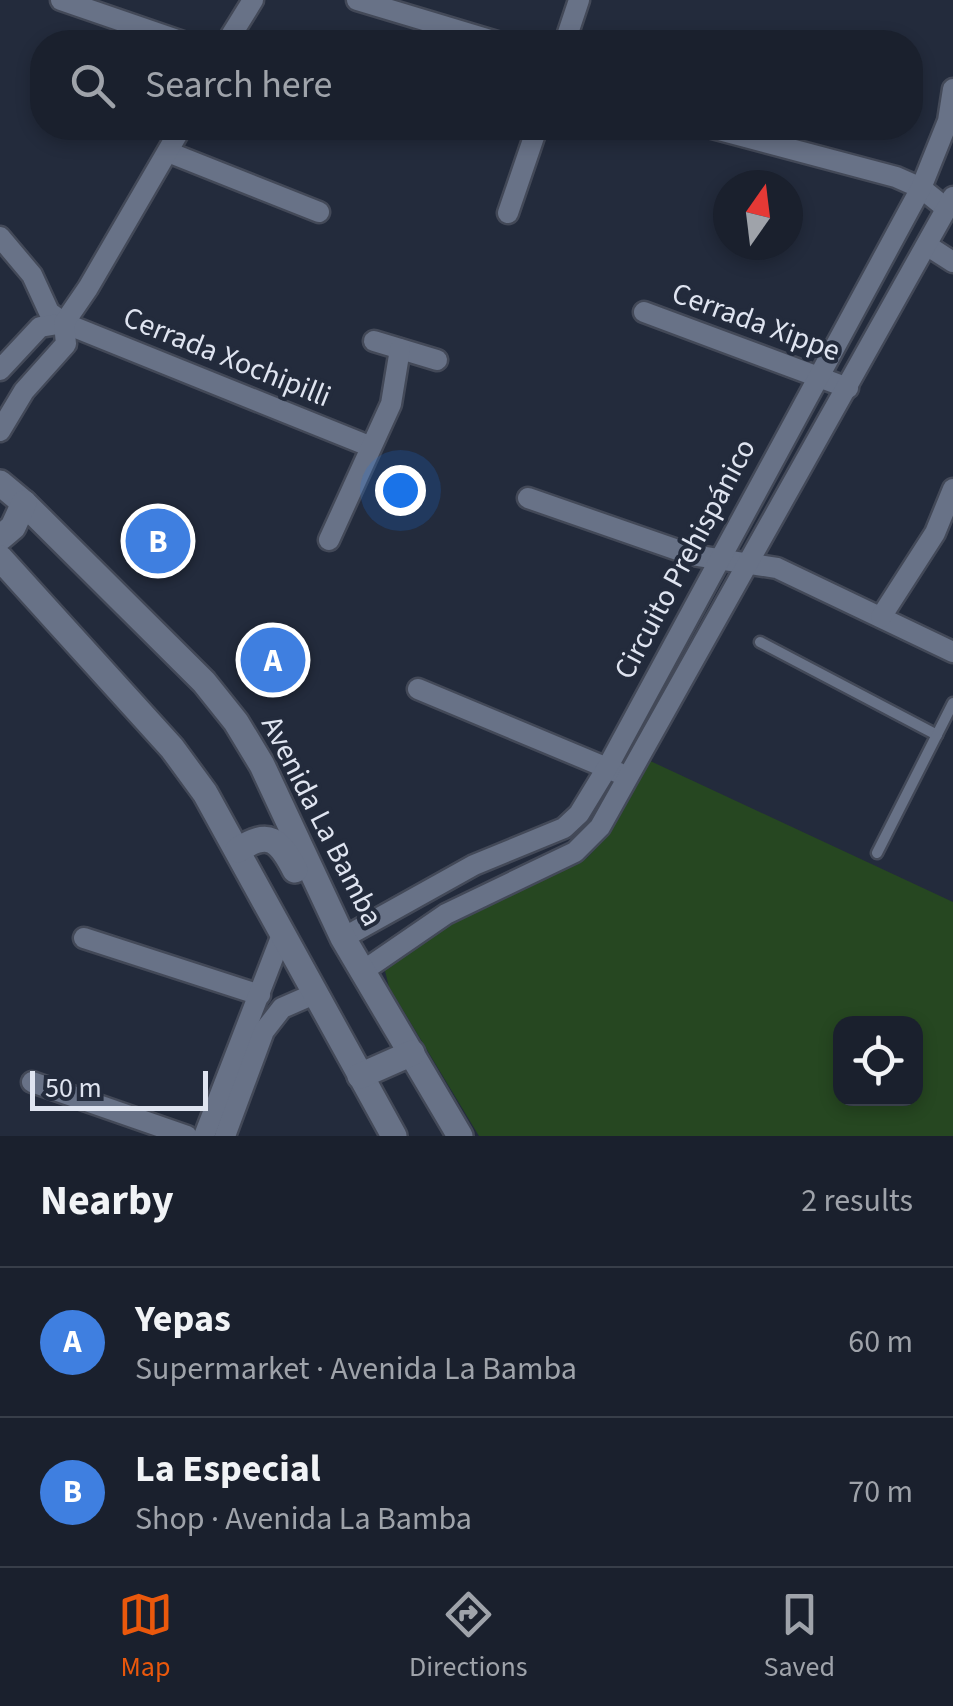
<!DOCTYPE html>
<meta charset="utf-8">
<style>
body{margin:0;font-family:"Source Sans 3",sans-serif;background:#232835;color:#f1f3f6}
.controls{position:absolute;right:30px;bottom:30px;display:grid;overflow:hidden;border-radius:20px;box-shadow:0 5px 15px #0003}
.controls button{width:90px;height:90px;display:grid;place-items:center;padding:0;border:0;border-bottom:2px solid #383e49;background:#1a202d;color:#f1f3f6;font:50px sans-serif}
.compass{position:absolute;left:713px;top:170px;width:90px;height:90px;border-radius:50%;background:#1a202d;box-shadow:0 5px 15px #0003;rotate:14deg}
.scale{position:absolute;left:30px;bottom:25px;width:178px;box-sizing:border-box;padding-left:10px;border:5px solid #dfe4f0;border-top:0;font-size:28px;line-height:35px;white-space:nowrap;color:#dfe4f0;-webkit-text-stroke:8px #232b3c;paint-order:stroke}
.you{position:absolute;left:400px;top:490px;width:35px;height:35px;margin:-25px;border:8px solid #fff;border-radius:50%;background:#1a73e8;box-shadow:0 0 0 15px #1a73e833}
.badge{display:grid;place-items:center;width:65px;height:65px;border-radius:50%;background:#ea580c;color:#fff;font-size:32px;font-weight:700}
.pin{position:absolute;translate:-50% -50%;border:5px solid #fff;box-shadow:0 2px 10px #0006}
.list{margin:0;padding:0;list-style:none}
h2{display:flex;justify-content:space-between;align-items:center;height:130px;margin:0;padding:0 40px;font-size:42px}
h2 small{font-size:32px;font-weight:400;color:#9fa3aa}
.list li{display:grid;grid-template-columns:65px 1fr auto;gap:30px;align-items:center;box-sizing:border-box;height:150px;padding:0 40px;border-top:2px solid #383e49}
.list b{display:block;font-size:38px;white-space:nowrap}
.list p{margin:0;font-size:32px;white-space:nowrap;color:#9fa3aa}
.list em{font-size:32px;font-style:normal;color:#9fa3aa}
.icon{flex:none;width:55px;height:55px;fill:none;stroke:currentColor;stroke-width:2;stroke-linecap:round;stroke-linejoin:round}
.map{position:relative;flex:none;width:953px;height:1136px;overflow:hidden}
.search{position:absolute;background:#1a202d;box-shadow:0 5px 15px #0003;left:30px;right:30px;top:30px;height:110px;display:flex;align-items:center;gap:25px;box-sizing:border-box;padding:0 35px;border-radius:40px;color:#9fa3aa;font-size:38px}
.sheet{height:430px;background:#1a202d}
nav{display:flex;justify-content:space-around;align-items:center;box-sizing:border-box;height:140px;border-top:2px solid #383e49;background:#1a202d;font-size:28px;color:#9fa3aa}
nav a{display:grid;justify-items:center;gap:5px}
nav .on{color:#ea580c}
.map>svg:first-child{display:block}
.green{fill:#264721;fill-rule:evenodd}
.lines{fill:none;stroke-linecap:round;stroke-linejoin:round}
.service-casing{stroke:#434958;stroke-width:15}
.minor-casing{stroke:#434958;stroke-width:25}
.tertiary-casing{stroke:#434958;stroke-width:30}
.service{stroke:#687287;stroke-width:10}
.minor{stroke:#687287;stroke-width:20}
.tertiary{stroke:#687287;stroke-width:25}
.labels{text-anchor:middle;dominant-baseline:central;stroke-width:8;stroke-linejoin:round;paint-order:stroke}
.street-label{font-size:30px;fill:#dfe4f0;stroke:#232b3c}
</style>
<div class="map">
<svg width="953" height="1136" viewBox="0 0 953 1136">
<rect width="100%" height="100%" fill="#232b3c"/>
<!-- green -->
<path class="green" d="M646 759 953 902V1136H479L389 987 384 967 400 945 513 883 587 858 606 837ZM840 1024H916V1098H840Z"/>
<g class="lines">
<defs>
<g id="service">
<polyline points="760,642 937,735"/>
<polyline points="877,853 953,703"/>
</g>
<g id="minor">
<polyline points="61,0 183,42"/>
<polyline points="357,0 497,42"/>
<polyline points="227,42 253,0"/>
<polyline points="565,42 579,0"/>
<polyline points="712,128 896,177 921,188 947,209"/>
<polyline points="168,152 319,212"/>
<polyline points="508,213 537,128"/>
<polyline points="0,237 32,275 49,312 64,323 369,446"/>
<polyline points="928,246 953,262"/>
<polyline points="644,312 848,388"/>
<polyline points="374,341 437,360"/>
<polyline points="0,370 40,327 64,323"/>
<polyline points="0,431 24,391 66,344 64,323 88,288 181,128"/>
<polyline points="528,498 692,555 777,568 953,652"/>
<polyline points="329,540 391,404 400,349"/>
<polyline points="881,617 935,533 953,489"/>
<polyline points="418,689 619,773"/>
<polyline points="84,938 260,995"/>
<polyline points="343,938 474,865 564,828 579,814 607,768 921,188 948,121 953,89"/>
<polyline points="363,971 446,914 575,852 600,827 953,197"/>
<polyline points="32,1082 187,1136"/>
<polyline points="204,1136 283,932"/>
<polyline points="225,1136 264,1031 282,1008 314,994"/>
</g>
<g id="tertiary">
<polyline points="0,483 24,503 204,682 236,722 262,765 343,938 460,1136"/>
<polyline points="0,538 13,527 24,503"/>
<polyline points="0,558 172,748 205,793 394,1136"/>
<path d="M238 850C269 830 279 839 295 870"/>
<polyline points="360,1076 412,1053"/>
</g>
</defs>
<!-- service casing -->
<use href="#service" class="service-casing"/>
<!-- minor casing -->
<use href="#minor" class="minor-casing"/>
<!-- tertiary casing -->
<use href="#tertiary" class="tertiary-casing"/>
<!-- service -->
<use href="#service" class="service"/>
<!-- minor -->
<use href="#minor" class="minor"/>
<!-- tertiary -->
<use href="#tertiary" class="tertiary"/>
</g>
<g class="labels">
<!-- street labels -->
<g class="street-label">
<text transform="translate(756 322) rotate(20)">Cerrada Xippe</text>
<text transform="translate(227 357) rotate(22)">Cerrada Xochipilli</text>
<text transform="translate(685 559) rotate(-62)">Circuito Prehispánico</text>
<text transform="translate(322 821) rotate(63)">Avenida La Bamba</text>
</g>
</g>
</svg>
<div class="controls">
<button><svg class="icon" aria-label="locate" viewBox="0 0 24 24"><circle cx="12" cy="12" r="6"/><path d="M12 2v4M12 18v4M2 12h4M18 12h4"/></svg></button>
</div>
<svg class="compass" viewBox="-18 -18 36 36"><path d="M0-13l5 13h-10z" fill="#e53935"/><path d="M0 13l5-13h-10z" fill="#9fa3aa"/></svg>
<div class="scale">50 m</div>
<div class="you"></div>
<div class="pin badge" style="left:273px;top:660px;background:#3f7fe0">A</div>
<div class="pin badge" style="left:158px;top:541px;background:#3f7fe0">B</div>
<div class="search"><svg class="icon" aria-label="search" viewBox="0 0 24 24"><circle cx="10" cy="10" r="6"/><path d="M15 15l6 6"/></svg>Search here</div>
</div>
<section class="sheet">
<h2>Nearby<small>2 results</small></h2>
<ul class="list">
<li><span class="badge" style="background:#3f7fe0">A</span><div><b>Yepas</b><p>Supermarket · Avenida La Bamba</p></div><em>60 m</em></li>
<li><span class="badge" style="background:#3f7fe0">B</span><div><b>La Especial</b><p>Shop · Avenida La Bamba</p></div><em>70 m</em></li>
</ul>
</section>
<nav>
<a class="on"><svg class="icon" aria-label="map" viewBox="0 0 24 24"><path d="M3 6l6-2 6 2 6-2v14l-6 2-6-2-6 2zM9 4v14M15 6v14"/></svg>Map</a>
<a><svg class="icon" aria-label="directions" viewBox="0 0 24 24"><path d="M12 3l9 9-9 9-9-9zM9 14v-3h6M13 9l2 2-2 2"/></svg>Directions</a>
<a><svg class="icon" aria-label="saved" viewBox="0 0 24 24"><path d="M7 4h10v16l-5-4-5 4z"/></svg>Saved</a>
</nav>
